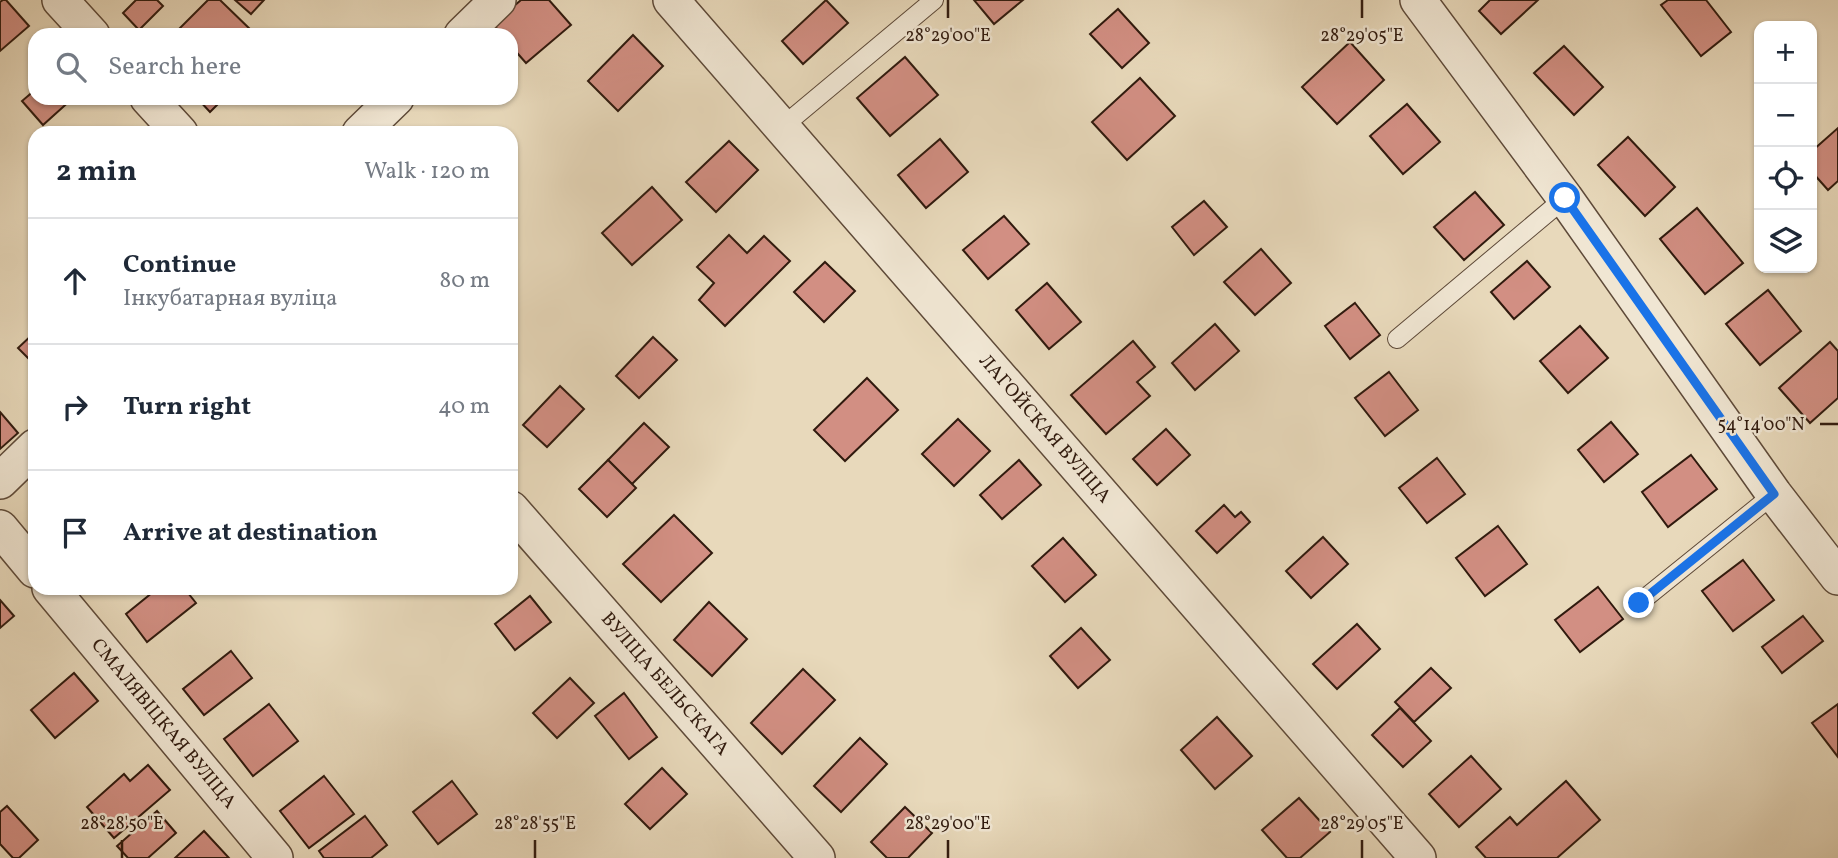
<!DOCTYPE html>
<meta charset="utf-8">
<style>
body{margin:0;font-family:Vollkorn,serif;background:#f2f2f3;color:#1f2937}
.controls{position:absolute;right:21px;top:21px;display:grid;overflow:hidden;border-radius:14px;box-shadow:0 2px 5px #0004}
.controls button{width:63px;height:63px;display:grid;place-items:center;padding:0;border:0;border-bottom:2px solid #e0e1e3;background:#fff;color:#1f2937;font:35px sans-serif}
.stop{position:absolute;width:21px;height:21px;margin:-16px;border:5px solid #1a73e8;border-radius:50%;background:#fff}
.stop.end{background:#1a73e8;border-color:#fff;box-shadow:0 2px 7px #0008}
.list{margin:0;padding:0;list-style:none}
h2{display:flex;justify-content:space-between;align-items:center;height:91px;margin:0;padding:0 28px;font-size:30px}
h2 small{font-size:23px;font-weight:400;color:#747a83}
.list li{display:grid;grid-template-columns:46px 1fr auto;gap:21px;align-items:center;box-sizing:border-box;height:126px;padding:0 28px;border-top:2px solid #e0e1e3}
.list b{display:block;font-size:26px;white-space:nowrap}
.list p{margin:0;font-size:23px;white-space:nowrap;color:#747a83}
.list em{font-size:23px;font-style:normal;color:#747a83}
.icon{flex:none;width:38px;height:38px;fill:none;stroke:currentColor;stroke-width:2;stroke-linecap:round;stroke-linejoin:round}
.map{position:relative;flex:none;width:1838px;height:858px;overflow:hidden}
.search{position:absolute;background:#fff;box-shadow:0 2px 5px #0004;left:28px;top:28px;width:490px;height:77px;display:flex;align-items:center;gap:18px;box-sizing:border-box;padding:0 24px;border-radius:21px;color:#747a83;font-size:26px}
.panel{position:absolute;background:#fff;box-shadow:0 2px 5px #0004;left:28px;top:126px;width:490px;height:469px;border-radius:21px}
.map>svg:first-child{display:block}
.building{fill:#d28f83;stroke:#301a0e;stroke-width:2}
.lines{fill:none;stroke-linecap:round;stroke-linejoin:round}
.service-casing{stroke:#5e4a39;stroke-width:20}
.minor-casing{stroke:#5e4a39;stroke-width:38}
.service{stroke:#f0e6d3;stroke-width:18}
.minor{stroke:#f0e6d3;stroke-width:35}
.route{stroke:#1a73e8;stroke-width:9}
.ticks{fill:none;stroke:#301a0e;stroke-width:2.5}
.labels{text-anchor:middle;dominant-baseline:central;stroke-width:5;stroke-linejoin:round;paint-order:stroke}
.street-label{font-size:19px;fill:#301a0e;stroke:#f0e6d3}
.ticks-label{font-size:18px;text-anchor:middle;fill:#301a0e;stroke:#f0e6d3;stroke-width:5;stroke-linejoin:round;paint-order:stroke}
</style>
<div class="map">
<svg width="1838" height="858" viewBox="0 0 1838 858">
<rect width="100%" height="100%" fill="#e8d9bb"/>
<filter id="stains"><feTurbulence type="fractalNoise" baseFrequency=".00286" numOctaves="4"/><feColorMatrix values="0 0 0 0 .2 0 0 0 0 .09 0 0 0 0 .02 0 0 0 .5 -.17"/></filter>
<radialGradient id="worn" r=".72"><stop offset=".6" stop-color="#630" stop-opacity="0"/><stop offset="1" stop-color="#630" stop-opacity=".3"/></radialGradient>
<!-- building -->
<g class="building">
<polygon points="3,0 6,0 29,26 0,51 0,2"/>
<polygon points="136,0 157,0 163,6 139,30 123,13"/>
<polygon points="208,0 220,0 256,35 173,35"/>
<polygon points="235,0 264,0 251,14"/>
<polygon points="521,0 549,0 571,25 526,63 511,46 511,35 502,35 493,24"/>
<polygon points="826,0 848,23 803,64 782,41"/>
<polygon points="974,0 1023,0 994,24"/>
<polygon points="1490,0 1538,0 1501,34 1479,11"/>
<polygon points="1668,0 1706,0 1731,32 1701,56 1661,5"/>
<polygon points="1118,9 1149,43 1122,68 1090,34"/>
<polygon points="633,35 663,66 618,111 588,81"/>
<polygon points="1350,42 1384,80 1337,124 1302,87"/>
<polygon points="1564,46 1603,87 1574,115 1534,73"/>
<polygon points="905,57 938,95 890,136 857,98"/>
<polygon points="1140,78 1175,116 1127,160 1092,122"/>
<polygon points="35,90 35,98 73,98 43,125 22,101"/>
<polygon points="197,98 224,98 210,112"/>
<polygon points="1407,104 1440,142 1403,174 1370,136"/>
<polygon points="1838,128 1838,181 1828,190 1812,172 1812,151"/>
<polygon points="1628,137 1675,187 1645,216 1598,165"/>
<polygon points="940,139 968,172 926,208 898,175"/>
<polygon points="729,141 758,170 716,212 686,182"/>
<polygon points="652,187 682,220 632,265 602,233"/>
<polygon points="1475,192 1504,225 1464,260 1434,227"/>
<polygon points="1204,201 1227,227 1194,255 1172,227"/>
<polygon points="1697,208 1743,263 1705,294 1660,239"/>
<polygon points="1004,216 1029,244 988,279 963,250"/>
<polygon points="729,235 747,253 764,236 790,261 725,326 699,300 714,283 697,267"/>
<polygon points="1261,249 1291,283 1255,315 1224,282"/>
<polygon points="1527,261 1550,287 1514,319 1491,292"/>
<polygon points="825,262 855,291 824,322 794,292"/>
<polygon points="1047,283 1081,322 1049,349 1016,310"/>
<polygon points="1768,290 1801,331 1760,365 1726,324"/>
<polygon points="1355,303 1380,335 1350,359 1325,326"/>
<polygon points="1215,324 1239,351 1195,390 1172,363"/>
<polygon points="1580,326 1608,358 1568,393 1540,361"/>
<polygon points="35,332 35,365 18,348"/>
<polygon points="653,337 677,360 639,398 616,376"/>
<polygon points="1133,341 1155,367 1137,382 1150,396 1106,434 1071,395"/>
<polygon points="1830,342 1838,351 1838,398 1810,423 1779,388"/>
<polygon points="1389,372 1418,410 1385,436 1355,398"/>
<polygon points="867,378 898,410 845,461 814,430"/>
<polygon points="560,386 584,409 547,447 523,425"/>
<polygon points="0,412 18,433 0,449"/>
<polygon points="958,419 990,451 954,486 922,454"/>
<polygon points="1611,422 1638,454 1604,482 1578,450"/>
<polygon points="644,423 669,447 632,484 608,460"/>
<polygon points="1166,429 1190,455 1157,485 1133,459"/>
<polygon points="1691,455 1717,489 1668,527 1642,492"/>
<polygon points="1437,458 1465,494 1427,523 1399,488"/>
<polygon points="608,460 636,488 607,517 579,489"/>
<polygon points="1019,460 1041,485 1002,519 980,495"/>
<polygon points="1224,505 1235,517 1241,512 1250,522 1217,553 1196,531"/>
<polygon points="674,515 712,553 661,602 623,564"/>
<polygon points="1498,526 1527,564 1485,596 1456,558"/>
<polygon points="1323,537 1348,564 1311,598 1286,571"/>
<polygon points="1063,538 1096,575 1065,602 1032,566"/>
<polygon points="1743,560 1774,600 1733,631 1702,591"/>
<polygon points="1598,587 1623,619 1580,652 1555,620"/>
<polygon points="158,588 184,588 196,603 147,642 126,614"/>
<polygon points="530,596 551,622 515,650 495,624"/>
<polygon points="0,600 14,616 0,628"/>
<polygon points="709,602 747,639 712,676 674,640"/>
<polygon points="1803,616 1823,641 1782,673 1762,647"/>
<polygon points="1357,624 1380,649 1337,689 1313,664"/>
<polygon points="1081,628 1110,660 1078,688 1050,656"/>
<polygon points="231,651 252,678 204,715 183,689"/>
<polygon points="1431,668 1451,688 1414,722 1395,702"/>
<polygon points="803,669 835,700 782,754 751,723"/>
<polygon points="74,673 98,701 55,738 31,710"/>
<polygon points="570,678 594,703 557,738 533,713"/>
<polygon points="624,693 657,737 629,759 595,716"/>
<polygon points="269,704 298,741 253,776 224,739"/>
<polygon points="1838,704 1838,757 1812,723"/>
<polygon points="1400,708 1431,741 1403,767 1372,735"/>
<polygon points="1217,717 1252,756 1215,789 1181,750"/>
<polygon points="860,738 887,764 841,812 814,786"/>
<polygon points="1471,756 1501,789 1459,827 1429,794"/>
<polygon points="148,765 170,790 114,838 87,807 124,774 130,781"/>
<polygon points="662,768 687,794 650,829 625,804"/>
<polygon points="324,776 354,814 309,848 280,811"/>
<polygon points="452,781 477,814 438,844 413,812"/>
<polygon points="1566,781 1600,820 1557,858 1486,858 1476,847 1510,817 1517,825"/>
<polygon points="1299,798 1330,832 1300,858 1287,858 1262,830"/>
<polygon points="7,806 38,840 19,858 13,858 0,844 0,812"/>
<polygon points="905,807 932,833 908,858 887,858 871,842"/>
<polygon points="157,811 176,833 148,858 128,858 117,846"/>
<polygon points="365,816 387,845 371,858 324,858 319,851"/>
<polygon points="204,831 229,858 175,858"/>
</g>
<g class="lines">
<defs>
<g id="service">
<polyline points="782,127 934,0"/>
<polyline points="1397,339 1565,198"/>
<polyline points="1639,603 1774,494"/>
</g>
<g id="minor">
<polyline points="60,0 92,35"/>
<path id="s1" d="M671 0 1418 858"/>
<polyline points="1418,0 1565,198 1774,494 1838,577"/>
<polyline points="462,35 498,0"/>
<polyline points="148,98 180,133"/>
<polyline points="360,133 396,98"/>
<polyline points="0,481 35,447"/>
<path id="s2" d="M511 509 817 858"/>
<polyline points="0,528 35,570"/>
<path id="s3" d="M50 588 275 858"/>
</g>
</defs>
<!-- service casing -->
<use href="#service" class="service-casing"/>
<!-- minor casing -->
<use href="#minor" class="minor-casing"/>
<!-- service -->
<use href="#service" class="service"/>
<!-- minor -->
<use href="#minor" class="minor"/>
</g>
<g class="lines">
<!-- route -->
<polyline class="route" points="1565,198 1774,494 1639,603"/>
</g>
<!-- ticks -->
<path class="ticks" d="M948 0V18M1362 0V18M1820 424H1838M122 840V858M535 840V858M948 840V858M1362 840V858"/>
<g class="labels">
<!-- street labels -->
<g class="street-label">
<text stroke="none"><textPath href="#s1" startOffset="569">ЛАГОЙСКАЯ ВУЛІЦА</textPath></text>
<text stroke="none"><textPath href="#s2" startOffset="233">ВУЛІЦА БЕЛЬСКАГА</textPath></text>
<text stroke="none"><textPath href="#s3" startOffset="177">СМАЛЯВІЦКАЯ ВУЛІЦА</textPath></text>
</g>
</g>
<g class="ticks-label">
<text x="948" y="41">28°29'00"E</text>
<text x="1362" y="41">28°29'05"E</text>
<text x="1761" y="430">54°14'00"N</text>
<text x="122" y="829">28°28'50"E</text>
<text x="535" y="829">28°28'55"E</text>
<text x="948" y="829">28°29'00"E</text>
<text x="1362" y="829">28°29'05"E</text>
</g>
<rect width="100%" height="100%" filter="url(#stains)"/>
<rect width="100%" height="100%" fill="url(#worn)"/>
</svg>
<div class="controls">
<button>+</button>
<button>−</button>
<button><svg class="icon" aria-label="locate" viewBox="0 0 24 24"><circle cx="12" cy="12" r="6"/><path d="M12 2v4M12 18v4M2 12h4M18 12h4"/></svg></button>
<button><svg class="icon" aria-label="layers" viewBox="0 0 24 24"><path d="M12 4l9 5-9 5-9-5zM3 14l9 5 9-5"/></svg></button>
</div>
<div class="stop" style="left:1565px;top:198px"></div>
<div class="stop end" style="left:1639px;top:603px"></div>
<div class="search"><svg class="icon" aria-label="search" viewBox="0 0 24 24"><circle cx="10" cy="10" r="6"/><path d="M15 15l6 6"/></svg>Search here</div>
<section class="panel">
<h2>2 min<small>Walk · 120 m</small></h2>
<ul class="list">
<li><svg class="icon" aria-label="ahead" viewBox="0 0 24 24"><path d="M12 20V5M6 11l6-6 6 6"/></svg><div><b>Continue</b><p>Інкубатарная вуліца</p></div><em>80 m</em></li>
<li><svg class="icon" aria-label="right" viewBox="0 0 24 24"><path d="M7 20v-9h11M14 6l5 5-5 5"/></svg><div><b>Turn right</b></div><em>40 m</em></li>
<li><svg class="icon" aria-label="arrive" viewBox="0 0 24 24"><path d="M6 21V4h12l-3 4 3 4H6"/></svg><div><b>Arrive at destination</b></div></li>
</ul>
</section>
</div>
